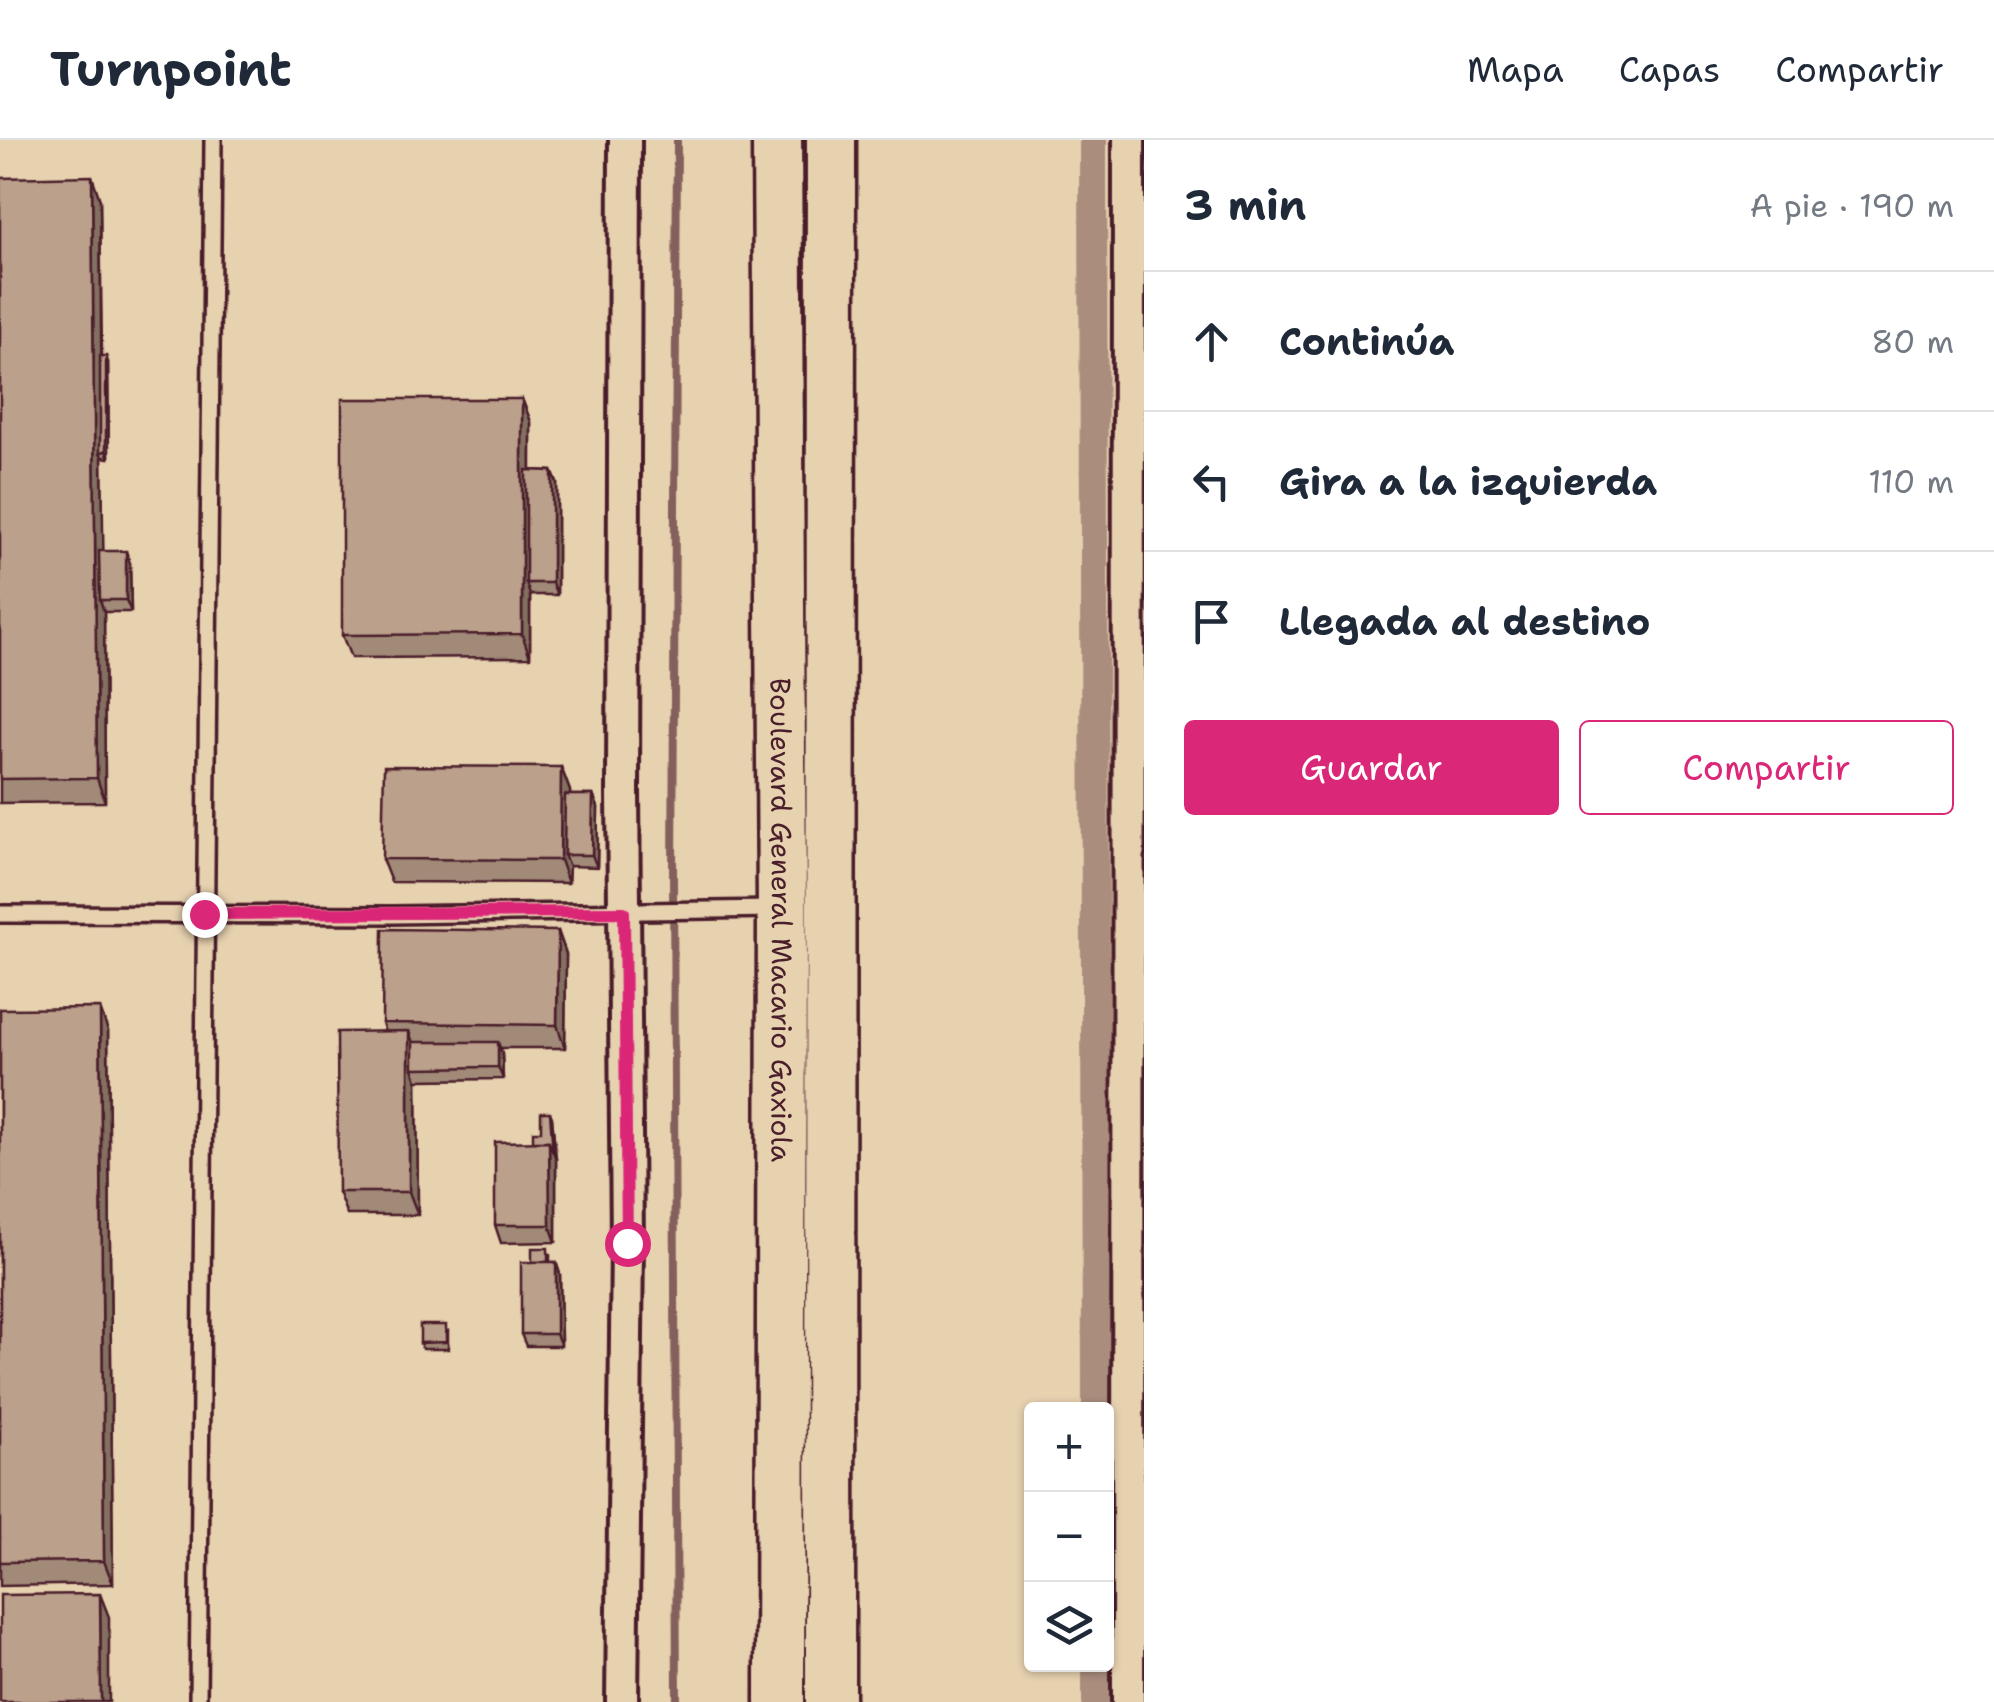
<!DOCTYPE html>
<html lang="es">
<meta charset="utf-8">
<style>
body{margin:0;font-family:"Shantell Sans",sans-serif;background:#f2f2f3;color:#1f2937}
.controls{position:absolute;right:30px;bottom:30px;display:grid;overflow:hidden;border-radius:10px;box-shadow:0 2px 8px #0004}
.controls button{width:90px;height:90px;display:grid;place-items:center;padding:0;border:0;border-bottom:2px solid #e0e1e3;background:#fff;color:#1f2937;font:50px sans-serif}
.stop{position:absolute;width:30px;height:30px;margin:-22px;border:8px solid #db2777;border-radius:50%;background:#fff}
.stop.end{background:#db2777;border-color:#fff;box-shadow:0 2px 10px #0008}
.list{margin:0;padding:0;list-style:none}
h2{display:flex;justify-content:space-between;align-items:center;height:130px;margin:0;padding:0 40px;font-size:42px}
h2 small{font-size:32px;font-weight:400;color:#747a83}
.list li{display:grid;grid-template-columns:65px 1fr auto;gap:30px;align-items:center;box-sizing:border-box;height:140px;padding:0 40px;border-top:2px solid #e0e1e3}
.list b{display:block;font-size:38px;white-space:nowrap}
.list em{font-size:32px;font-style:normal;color:#747a83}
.actions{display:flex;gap:20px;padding:30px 40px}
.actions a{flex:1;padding:22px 0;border:2px solid #db2777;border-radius:10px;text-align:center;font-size:35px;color:#db2777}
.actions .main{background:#db2777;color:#fff}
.icon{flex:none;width:55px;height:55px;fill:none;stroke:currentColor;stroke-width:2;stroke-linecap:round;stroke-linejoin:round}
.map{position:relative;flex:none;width:1144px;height:1562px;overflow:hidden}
header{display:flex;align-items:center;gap:60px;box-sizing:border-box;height:140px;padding:0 50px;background:#fff;border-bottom:2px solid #e0e1e3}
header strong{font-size:48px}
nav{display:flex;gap:55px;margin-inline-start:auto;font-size:35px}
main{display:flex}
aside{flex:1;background:#fff}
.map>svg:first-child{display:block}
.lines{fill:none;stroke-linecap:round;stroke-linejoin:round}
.stream{stroke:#84615c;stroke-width:8}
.canal{stroke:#ab8d7d;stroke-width:28}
.service-casing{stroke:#4a1f2b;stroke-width:22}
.minor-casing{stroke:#4a1f2b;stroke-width:38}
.primary-casing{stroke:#4a1f2b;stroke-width:55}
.service{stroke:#e7d2b0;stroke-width:15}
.minor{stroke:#e7d2b0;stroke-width:30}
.primary{stroke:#e7d2b0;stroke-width:48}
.wall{fill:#a18a78;stroke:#4a1f2b;stroke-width:2.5}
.shaded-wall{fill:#837061;stroke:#4a1f2b;stroke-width:2.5}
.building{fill:#bba08b;stroke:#4a1f2b;stroke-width:2.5}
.route{stroke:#db2777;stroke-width:12}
.labels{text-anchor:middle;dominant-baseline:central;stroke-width:8;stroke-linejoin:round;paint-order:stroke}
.street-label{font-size:28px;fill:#4a1f2b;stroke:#e7d2b0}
</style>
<header>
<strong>Turnpoint</strong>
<nav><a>Mapa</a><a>Capas</a><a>Compartir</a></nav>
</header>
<main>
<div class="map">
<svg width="1144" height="1562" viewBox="0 0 1144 1562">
<rect width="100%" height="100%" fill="#e7d2b0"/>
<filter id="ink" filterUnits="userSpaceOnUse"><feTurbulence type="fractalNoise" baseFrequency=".01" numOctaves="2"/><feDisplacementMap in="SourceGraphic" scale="20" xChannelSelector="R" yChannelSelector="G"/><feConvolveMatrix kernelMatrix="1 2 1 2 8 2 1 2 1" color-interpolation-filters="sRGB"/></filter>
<g filter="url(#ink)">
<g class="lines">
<!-- stream -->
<polyline class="stream" points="677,1562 673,737 677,0"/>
<!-- canal -->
<g class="canal">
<polyline points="1093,0 1096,1270"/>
<polyline points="1096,1524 1096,1562"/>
</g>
<defs>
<g id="service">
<polyline points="0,774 393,775 776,769"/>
<polyline points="198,1562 213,0"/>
</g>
<g id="minor">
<polyline points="622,1562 627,1103 623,652 625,0"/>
<polyline points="1128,1562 1129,0"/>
</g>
<g id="primary">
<path id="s1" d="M777 0 782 769 780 1562"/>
<polyline points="830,1562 831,0"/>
</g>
</defs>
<!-- service casing -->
<use href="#service" class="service-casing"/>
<!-- minor casing -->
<use href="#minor" class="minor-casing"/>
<!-- primary casing -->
<use href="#primary" class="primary-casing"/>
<!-- service -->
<use href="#service" class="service"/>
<!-- minor -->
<use href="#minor" class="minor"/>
<!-- primary -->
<use href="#primary" class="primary"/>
</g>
<!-- wall -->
<g class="wall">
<polygon points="0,38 100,60 102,216 108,222 109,318 102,317 103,411 130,423 131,472 104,472 105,662 0,663"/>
<polygon points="522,259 531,282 531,330 552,331 557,343 557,455 530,455 530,517 351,518 342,495"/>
<polygon points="561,627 570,651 570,655 593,655 598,667 597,727 569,726 568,743 391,742 382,719"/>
<polygon points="558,791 566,814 565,908 500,908 502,914 503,939 417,940 418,1075 347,1075 338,1052 385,892 382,883"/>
<polygon points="0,869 108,891 113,1444 0,1446"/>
<polygon points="552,978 556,1019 556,1102 501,1103 495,1085 533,1001"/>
<polygon points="550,1114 550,1122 556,1122 560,1134 561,1206 526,1206 521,1194"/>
<polygon points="448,1191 448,1209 422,1209 420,1203"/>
</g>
<!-- shaded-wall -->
<g class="shaded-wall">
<polygon points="92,36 100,60 102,312 100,312 102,317 104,460 100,460 104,472 105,662 97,638"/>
<polygon points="106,216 108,222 109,318 106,311"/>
<polygon points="522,259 531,282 530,443 526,443 530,455 530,517 522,494"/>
<polygon points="552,331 557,343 557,455 552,443"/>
<polygon points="126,411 130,423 131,472 126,460"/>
<polygon points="561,627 570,651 569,715 564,715 569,726 568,743 560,720"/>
<polygon points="593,655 598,667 597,727 592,715"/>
<polygon points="558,791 566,814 565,908 557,885"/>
<polygon points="100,868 108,891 113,1444 104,1421"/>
<polygon points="409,891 417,915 413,928 417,940 418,1075 409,1052"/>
<polygon points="498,902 502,914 503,939 498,927"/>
<polygon points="550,972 552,978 556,1019 553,1012"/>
<polygon points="549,1001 556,1019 556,1102 550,1085"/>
<polygon points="556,1122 560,1134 561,1206 556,1194"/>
<polygon points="100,1454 109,1477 109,1562 101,1562"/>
</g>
<!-- building -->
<g class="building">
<polygon points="92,36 97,638 0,639 0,38"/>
<polygon points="100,216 106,216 106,311 100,312"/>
<polygon points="342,259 522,259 522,494 342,495"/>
<polygon points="526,330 552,331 552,443 526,443"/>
<polygon points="99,411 126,411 126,460 100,460"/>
<polygon points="384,626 561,627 560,720 382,719"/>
<polygon points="565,655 593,655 592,715 564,715"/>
<polygon points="383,789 558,791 557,885 382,883"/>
<polygon points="100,868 104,1421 0,1422 0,869"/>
<polygon points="409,891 409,1052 338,1052 337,892"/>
<polygon points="413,902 498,902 498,927 413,928"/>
<polygon points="541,972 550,972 553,1012 549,1001 533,1001 533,991 541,991"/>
<polygon points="549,1001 550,1085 495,1085 495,1002"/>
<rect x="532" y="1108" width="16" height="14"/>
<rect x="521" y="1122" width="35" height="72"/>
<polygon points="420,1185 446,1185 446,1202 420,1203"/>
<polygon points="100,1454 101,1562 0,1562 0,1455"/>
</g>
</g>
<g class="lines" filter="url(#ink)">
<!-- route -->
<polyline class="route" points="204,774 624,772 627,1103"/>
</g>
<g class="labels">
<!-- street labels -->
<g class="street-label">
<text stroke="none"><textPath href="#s1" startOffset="780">Boulevard General Macario Gaxiola</textPath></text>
</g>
</g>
</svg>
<div class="controls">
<button>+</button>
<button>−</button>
<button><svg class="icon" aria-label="layers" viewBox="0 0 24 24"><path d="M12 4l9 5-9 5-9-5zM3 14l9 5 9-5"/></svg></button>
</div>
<div class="stop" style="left:627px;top:1103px"></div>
<div class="stop end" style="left:204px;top:774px"></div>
</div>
<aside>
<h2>3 min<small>A pie · 190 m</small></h2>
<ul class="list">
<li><svg class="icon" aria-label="ahead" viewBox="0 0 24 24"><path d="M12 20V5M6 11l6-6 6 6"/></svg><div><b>Continúa</b></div><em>80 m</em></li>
<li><svg class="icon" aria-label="left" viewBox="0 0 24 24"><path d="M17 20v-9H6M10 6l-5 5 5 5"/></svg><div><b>Gira a la izquierda</b></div><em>110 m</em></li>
<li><svg class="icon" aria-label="arrive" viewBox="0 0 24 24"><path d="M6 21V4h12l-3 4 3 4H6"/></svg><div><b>Llegada al destino</b></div></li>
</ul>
<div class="actions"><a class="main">Guardar</a><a>Compartir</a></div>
</aside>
</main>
